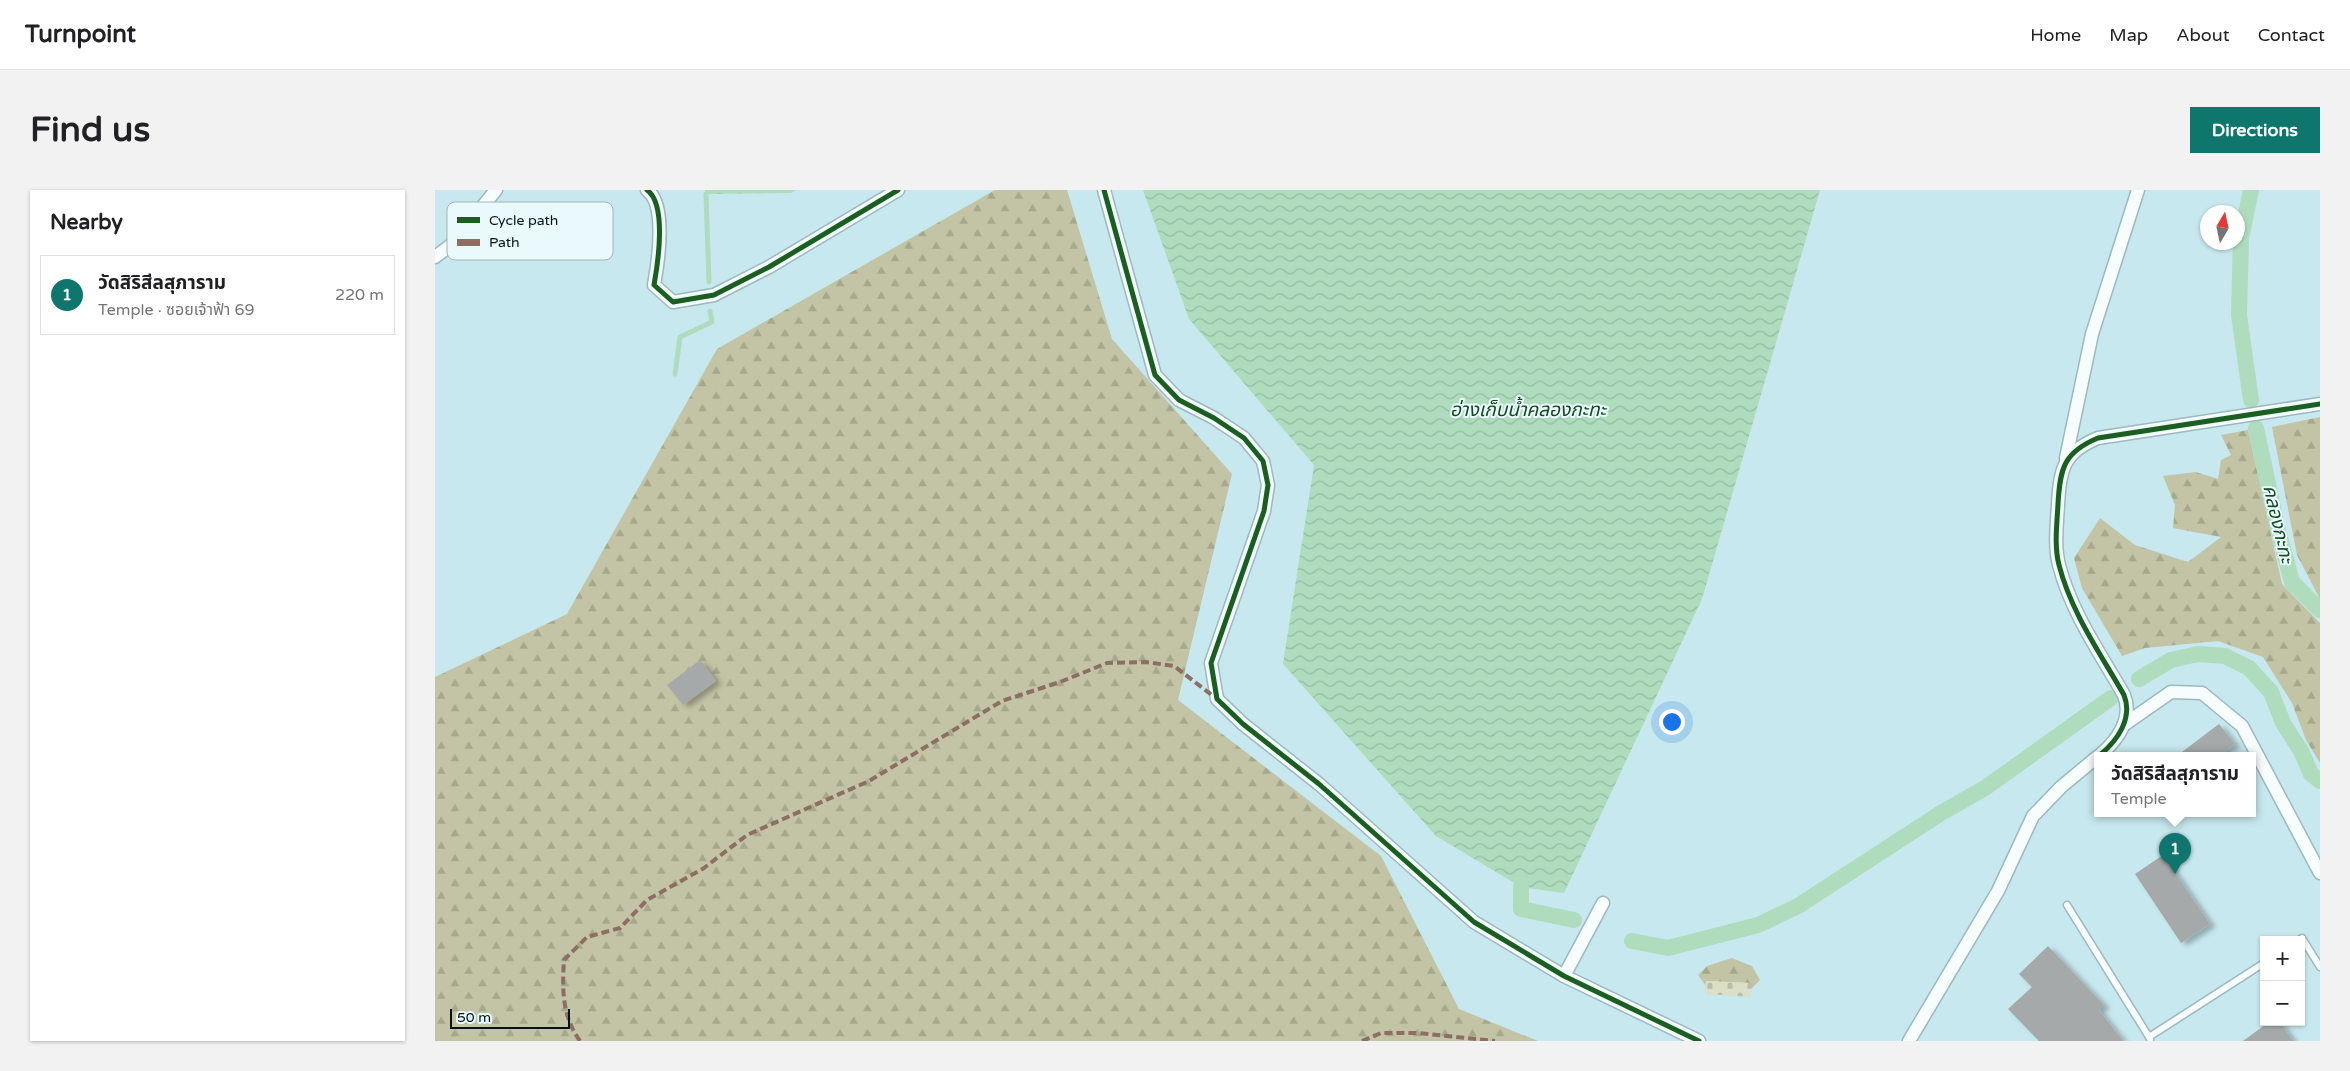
<!DOCTYPE html>
<meta charset="utf-8">
<style>
body{margin:0;font-family:"Varela Round","Noto Sans Thai",sans-serif;background:#f2f2f2;color:#202124}
.controls{position:absolute;right:15px;bottom:15px;display:grid;overflow:hidden;border-radius:0px;box-shadow:0 1px 4px #0004}
.controls button{width:45px;height:45px;display:grid;place-items:center;padding:0;border:0;border-bottom:1px solid #e0e0e0;background:#fff;color:#202124;font:25px sans-serif}
.compass{position:absolute;left:1765px;top:15px;width:45px;height:45px;border-radius:50%;background:#fff;box-shadow:0 1px 4px #0004;rotate:9deg}
.scale{position:absolute;left:15px;bottom:12px;width:120px;box-sizing:border-box;padding-left:5px;border:2px solid #001518;border-top:0;font-size:14px;line-height:18px;white-space:nowrap;color:#001518;-webkit-text-stroke:4px #eaf9fb;paint-order:stroke}
.you{position:absolute;left:1236px;top:531px;width:18px;height:18px;margin:-12px;border:4px solid #fff;border-radius:50%;background:#1a73e8;box-shadow:0 0 0 8px #1a73e833}
.badge{display:grid;place-items:center;width:32px;height:32px;border-radius:50%;background:#0f766e;color:#fff;font-size:16px;font-weight:700}
.pin{position:absolute;translate:-50% -41px;filter:drop-shadow(0 1px 2px #0008)}
.pin::after{content:'';position:absolute;top:26px;width:18px;height:15px;background:inherit;clip-path:polygon(0 0,100% 0,50% 100%)}
.popup{position:absolute;left:1659px;top:562px;width:162px;height:65px;box-sizing:border-box;display:grid;place-content:center;border-radius:0px;background:#fff;filter:drop-shadow(0 1px 4px #0005);font-size:16px;white-space:nowrap;color:#757577}
.popup b{font-size:19px;color:#202124}
.popup::after{content:'';position:absolute;left:50%;top:100%;margin-left:-10px;border:10px solid transparent;border-top-color:#fff}
.list{margin:0;padding:0;list-style:none}
h2{display:flex;justify-content:space-between;align-items:center;height:65px;margin:0;padding:0 20px;font-size:21px}
h2 small{font-size:16px;font-weight:400;color:#757577}
.list li{display:grid;grid-template-columns:32px 1fr auto;gap:15px;align-items:center;box-sizing:border-box;height:80px;margin:0 10px 10px;padding:0 10px;border:1px solid #e0e0e0;border-radius:0px}
.list b{display:block;font-size:19px;white-space:nowrap}
.list p{margin:0;font-size:16px;white-space:nowrap;color:#757577}
.list em{font-size:16px;font-style:normal;color:#757577}
.map{position:relative;flex:none;width:1885px;height:851px;overflow:hidden;border-radius:0px}
header{display:flex;align-items:center;gap:30px;box-sizing:border-box;height:70px;padding:0 25px;background:#fff;border-bottom:1px solid #e0e0e0}
header strong{font-size:24px}
nav{display:flex;gap:28px;margin-inline-start:auto;font-size:18px}
.intro{display:flex;align-items:center;justify-content:space-between;box-sizing:border-box;height:120px;padding:0 30px}
h1{margin:0;font-size:35px}
.button{padding:12px 22px;border-radius:0px;background:#0f766e;color:#fff;font-size:18px;font-weight:700}
main{display:flex;gap:30px;padding:0 30px}
aside{flex:1;background:#fff;border-radius:0px;box-shadow:0 1px 4px #0004}
.map>svg:first-child{display:block}
.forest{fill:url(#forest-firs)}
.cemetery{fill:url(#cemetery-stones)}
.water{fill:url(#water-waves)}
.lines{fill:none;stroke-linecap:round;stroke-linejoin:round}
.stream{stroke:#aedcbd;stroke-width:5}
.canal{stroke:#aedcbd;stroke-width:16}
.building{fill:#a5a9aa;filter:url(#shadow)}
.service-casing{stroke:#9cb9be;stroke-width:9}
.minor-casing{stroke:#9cb9be;stroke-width:15}
.service{stroke:#f7fcfc;stroke-width:6}
.minor{stroke:#f7fcfc;stroke-width:12}
.quiet{stroke:#8d6e63;stroke-width:4;stroke-dasharray:8 4;stroke-linecap:butt}
.cycleway-casing{stroke:#eaf9fb;stroke-width:8}
.cycleway{stroke:#1b5e20;stroke-width:5}
.labels{text-anchor:middle;dominant-baseline:central;stroke-width:4;stroke-linejoin:round;paint-order:stroke}
.water-label{font-size:19px;font-style:italic;fill:#134b1f;stroke:#eaf9fb}
.key{fill:#eaf9fb;stroke:#a4b5b7;stroke-width:1}
.key-label{font-size:14px;fill:#001518}
</style>
<header>
<strong>Turnpoint</strong>
<nav><a>Home</a><a>Map</a><a>About</a><a>Contact</a></nav>
</header>
<div class="intro"><h1>Find us</h1><a class="button">Directions</a></div>
<main>
<aside>
<h2>Nearby<small></small></h2>
<ul class="list">
<li><span class="badge">1</span><div><b>วัดสิริสีลสุภาราม</b><p>Temple · ซอยเจ้าฟ้า 69</p></div><em>220 m</em></li>
</ul>
</aside>
<div class="map">
<svg width="1885" height="851" viewBox="0 0 1885 851">
<defs>
<pattern id="forest-firs" width="22" height="20" patternUnits="userSpaceOnUse" patternTransform="scale(1.25)"><rect width="22" height="20" fill="#c3c4a5"/><path d="M5 1l3.5 6h-7zM16 11l3.5 6h-7z" fill="#a6a88d"/></pattern>
<pattern id="cemetery-stones" width="16" height="16" patternUnits="userSpaceOnUse" patternTransform="scale(1.25)"><rect width="16" height="16" fill="#dbdfc6"/><path d="M2 7V4a2 2 0 0 1 4 0v3zM10 15v-3a2 2 0 0 1 4 0v3z" fill="#babea9"/></pattern>
<pattern id="water-waves" width="16" height="10" patternUnits="userSpaceOnUse" patternTransform="scale(1.25)"><rect width="16" height="10" fill="#aedcbd"/><path d="M0 5q4-4 8 0t8 0" fill="none" stroke="#94bca2"/></pattern>
<filter id="shadow"><feDropShadow dx="5.5" dy="3" stdDeviation="2.5" flood-color="#0004"/></filter>
</defs>
<rect width="100%" height="100%" fill="#c7e8ee"/>
<!-- forest -->
<g class="forest">
<polygon points="560,0 632,0 677,149 797,284 743,510 946,666 1024,819 1103,851 0,851 0,487 132,424 282,159"/>
<polygon points="1885,227 1885,409 1862,365 1837,237"/>
<polygon points="1813,240 1847,394 1885,433 1885,573 1871,550 1857,513 1828,467 1783,451 1710,458 1687,466 1647,398 1639,368 1665,328 1700,355 1753,372 1786,347 1738,338 1740,315 1728,286 1761,282 1783,289 1786,270 1796,265 1786,245"/>
<polygon points="1297,768 1317,776 1325,790 1316,799 1315,793 1271,791 1271,796 1263,785 1272,776"/>
</g>
<!-- cemetery -->
<polygon class="cemetery" points="1271,791 1316,793 1316,807 1270,804"/>
<!-- water -->
<g class="water">
<polygon points="270,0 361,0 356,3 271,4"/>
<polygon points="708,0 1385,0 1267,409 1129,703 1086,697 1001,646 848,474 879,275 754,129"/>
</g>
<g class="lines">
<!-- stream -->
<g class="stream">
<polyline points="271,4 274,92"/>
<polyline points="240,184 245,147 277,132 275,121"/>
</g>
<!-- canal -->
<g class="canal">
<polyline points="1816,210 1804,125 1806,48 1816,0"/>
<polyline points="1821,238 1842,336 1857,392 1885,420"/>
<polyline points="1704,489 1736,470 1763,464 1790,466 1814,478 1836,502 1848,533 1866,561 1876,584 1885,591"/>
<polyline points="1086,697 1086,719 1139,730"/>
<polyline points="1197,751 1233,758 1323,735 1363,716 1506,623 1550,598 1676,508"/>
</g>
</g>
<!-- building -->
<g class="building">
<polygon points="265,470 281,491 248,515 232,495"/>
<polygon points="1784,534 1800,554 1785,565 1743,565"/>
<polygon points="1728,665 1775,734 1746,753 1700,684"/>
<polygon points="1613,756 1669,815 1664,820 1688,851 1604,851 1573,819 1597,797 1584,784"/>
<polygon points="1834,832 1845,832 1858,851 1808,851"/>
</g>
<g class="lines">
<defs>
<g id="service">
<polyline points="1632,715 1714,847"/>
<polyline points="1864,750 1867,748 1885,777"/>
<polyline points="1715,849 1714,847 1829,773"/>
</g>
<g id="minor">
<path d="M212 0C232 14 223 73 219 95L238 112 279 105 334 77 463 0"/>
<polyline points="669,0 720,185 744,210 779,228 809,248 828,271 833,295 829,321 776,473 782,509 808,534 884,594 1039,732 1129,786 1264,851"/>
<polyline points="0,67 16,55 61,0"/>
<polyline points="1631,268 1657,144 1703,0"/>
<polyline points="1690,534 1736,502 1767,503 1807,536 1885,683"/>
<path d="M1665 565C1683 550 1698 528 1689 505 1665 463 1636 422 1624 375 1619 356 1622 334 1623 314 1625 278 1629 262 1663 248L1885 214"/>
<polyline points="1129,786 1168,713"/>
<polyline points="1474,851 1563,701 1598,626 1626,597 1662,567"/>
</g>
</defs>
<!-- service casing -->
<use href="#service" class="service-casing"/>
<!-- minor casing -->
<use href="#minor" class="minor-casing"/>
<!-- service -->
<use href="#service" class="service"/>
<!-- minor -->
<use href="#minor" class="minor"/>
<!-- quiet -->
<g class="quiet">
<path d="M145 851C127 826 127 799 129 770L152 747 185 738 212 710 269 678 312 645 434 591 567 511 625 492 672 473 711 472 739 476 782 509"/>
<polyline points="927,851 946,843 984,843 1060,851"/>
</g>
<defs>
<g id="cycleway">
<path d="M212 0C232 14 223 73 219 95L238 112 279 105 334 77 463 0"/>
<polyline points="669,0 720,185 744,210 779,228 809,248 828,271 833,295 829,321 776,473 782,509 808,534 884,594 1039,732 1129,786 1264,851"/>
<path d="M1665 565C1683 550 1698 528 1689 505 1665 463 1636 422 1624 375 1619 356 1622 334 1623 314 1625 278 1629 262 1663 248L1885 214"/>
</g>
</defs>
<!-- cycleway casing -->
<use href="#cycleway" class="cycleway-casing"/>
<!-- cycleway -->
<use href="#cycleway" class="cycleway"/>
</g>
<g class="labels">
<!-- water labels -->
<g class="water-label">
<text x="1093" y="220">อ่างเก็บน้ำคลองกะทะ</text>
<text transform="translate(1843 334) rotate(77)">คลองกะทะ</text>
</g>
</g>
<!-- legend -->
<rect x="12" y="12" width="166" height="58" rx="8" class="key"/>
<rect x="22" y="27" width="23" height="6" fill="#1b5e20"/>
<rect x="22" y="49" width="23" height="7" fill="#8d6e63"/>
<g class="key-label">
<text x="54" y="35">Cycle path</text>
<text x="54" y="57">Path</text>
</g>
</svg>
<div class="controls">
<button>+</button>
<button>−</button>
</div>
<svg class="compass" viewBox="-18 -18 36 36"><path d="M0-13l5 13h-10z" fill="#e53935"/><path d="M0 13l5-13h-10z" fill="#757577"/></svg>
<div class="scale">50 m</div>
<div class="you"></div>
<div class="pin badge" style="left:1740px;top:684px">1</div>
<div class="popup"><b>วัดสิริสีลสุภาราม</b>Temple</div>
</div>
</main>
